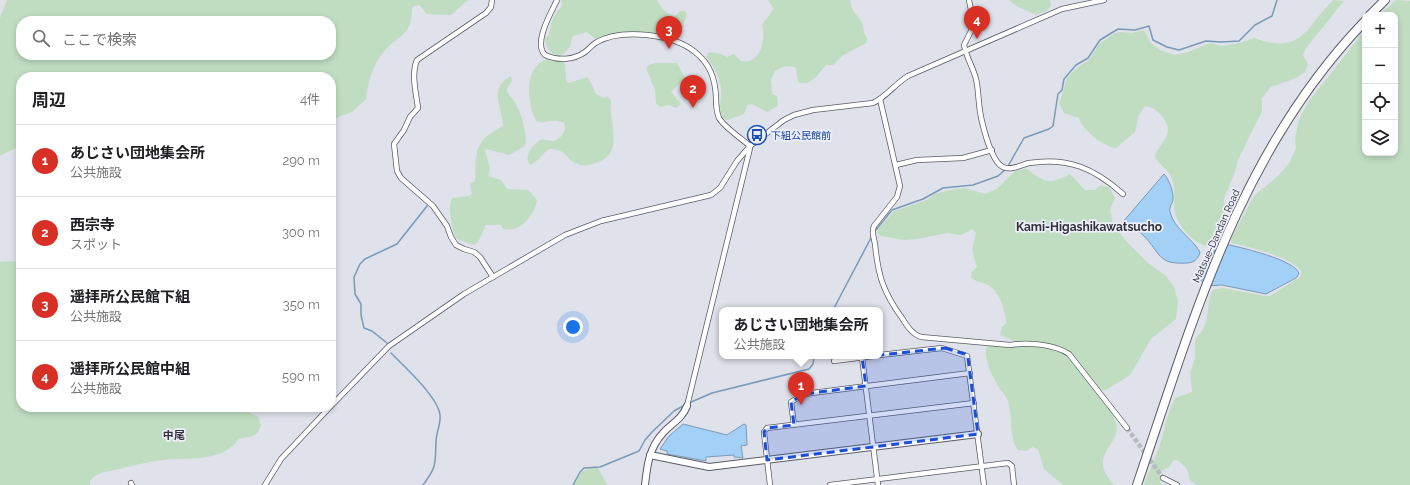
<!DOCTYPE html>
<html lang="ja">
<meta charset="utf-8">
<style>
body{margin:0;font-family:Raleway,"Noto Sans JP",sans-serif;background:#f2f2f2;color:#202124}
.controls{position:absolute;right:12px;top:12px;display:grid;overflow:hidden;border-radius:8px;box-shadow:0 2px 6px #0003}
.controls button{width:36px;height:36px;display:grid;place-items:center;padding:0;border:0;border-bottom:1px solid #e0e0e0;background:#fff;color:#202124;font:20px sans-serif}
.you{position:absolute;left:573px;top:327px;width:14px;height:14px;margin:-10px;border:3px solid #fff;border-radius:50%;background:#1a73e8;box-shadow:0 0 0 6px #1a73e833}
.badge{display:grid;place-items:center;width:26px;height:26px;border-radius:50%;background:#d93025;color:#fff;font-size:13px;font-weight:700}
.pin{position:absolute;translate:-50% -33px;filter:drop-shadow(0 1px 2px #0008)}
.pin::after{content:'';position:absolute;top:21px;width:14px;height:12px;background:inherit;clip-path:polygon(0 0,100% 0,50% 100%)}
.popup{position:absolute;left:719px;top:307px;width:164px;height:52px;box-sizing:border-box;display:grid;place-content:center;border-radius:8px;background:#fff;filter:drop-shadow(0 1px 3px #0005);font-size:13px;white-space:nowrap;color:#757577}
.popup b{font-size:15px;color:#202124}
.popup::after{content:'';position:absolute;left:50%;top:100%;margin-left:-8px;border:8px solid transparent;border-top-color:#fff}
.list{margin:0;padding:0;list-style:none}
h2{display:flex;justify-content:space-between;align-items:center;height:52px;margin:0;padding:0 16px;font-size:17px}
h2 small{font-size:13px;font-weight:400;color:#757577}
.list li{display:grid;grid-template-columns:26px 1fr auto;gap:12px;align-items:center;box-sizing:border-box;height:72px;padding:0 16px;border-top:1px solid #e0e0e0}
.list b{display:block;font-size:15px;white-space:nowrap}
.list p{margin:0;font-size:13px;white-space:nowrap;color:#757577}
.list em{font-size:13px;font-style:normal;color:#757577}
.icon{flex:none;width:22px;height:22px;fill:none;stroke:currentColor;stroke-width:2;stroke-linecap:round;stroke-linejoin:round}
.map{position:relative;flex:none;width:1410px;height:485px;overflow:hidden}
.search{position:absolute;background:#fff;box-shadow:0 2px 6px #0003;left:16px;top:16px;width:320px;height:44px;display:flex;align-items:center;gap:10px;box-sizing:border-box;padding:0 14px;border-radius:16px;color:#757577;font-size:15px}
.panel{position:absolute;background:#fff;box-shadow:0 2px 6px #0003;left:16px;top:72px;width:320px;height:340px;border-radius:16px}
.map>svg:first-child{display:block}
.green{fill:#c0ddc2;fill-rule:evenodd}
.water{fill:#a3d0f6;stroke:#7a9ab6}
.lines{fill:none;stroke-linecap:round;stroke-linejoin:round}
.stream{stroke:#7a9ab6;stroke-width:1.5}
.street-tunnel{stroke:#b8bac2;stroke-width:4.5;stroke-dasharray:4.5 2;stroke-linecap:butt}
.street-casing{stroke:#5b5c65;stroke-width:6}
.secondary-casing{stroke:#5b5c65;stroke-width:8}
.highway-casing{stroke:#5b5c65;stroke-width:10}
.street{stroke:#fff;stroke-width:4.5}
.secondary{stroke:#fff;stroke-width:6}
.highway{stroke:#fff;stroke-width:8}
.marked{fill:#1d4ed8;fill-opacity:0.2;stroke:#1d4ed8;stroke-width:3;stroke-dasharray:8 5;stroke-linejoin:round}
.labels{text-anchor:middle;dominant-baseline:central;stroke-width:3.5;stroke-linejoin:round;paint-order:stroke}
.transit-label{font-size:10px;fill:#164399;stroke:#eceef9;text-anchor:start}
.street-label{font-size:10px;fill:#1c1c20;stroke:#eceef9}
.neighbourhood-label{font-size:11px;font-weight:bold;fill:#303139;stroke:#eceef9}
.quarter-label{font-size:12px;font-weight:bold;fill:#303139;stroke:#eceef9}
</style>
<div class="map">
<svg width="1410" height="485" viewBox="0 0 1410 485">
<rect width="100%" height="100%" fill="#dfe1eb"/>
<!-- green -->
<g class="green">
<path d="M7 0H468L451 15 427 14 419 5 412 7C412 39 398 33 382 54 372 67 368 83 366 99L352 112 331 120V77H21V145L0 156V18ZM21 21H331V55H21Z"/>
<path d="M561 0H657C661 8 666 14 675 16L680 11H685L687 14 680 36 676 38C651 30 620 30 597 40L587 32 573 36C571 40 571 46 569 48 558 63 546 52 545 38L549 35C552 20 552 18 562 6Z"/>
<path d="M768 0H850C853 15 857 13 862 23 864 29 863 33 867 38L866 43 842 56 833 65H826C818 74 811 87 798 82L796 68C787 64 783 67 775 71L771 80 772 94 777 96 778 106 767 112 752 104 747 105 744 114 727 120 724 119C717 110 722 99 721 88 720 77 713 66 706 57L708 53C716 52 721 53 727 57L734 54 741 61C744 61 749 62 751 60 763 55 765 36 762 25L774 9Z"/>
<path d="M1009 0H1050L1051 6 1046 11 1036 15C1024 8 1019 10 1009 0Z"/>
<path d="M1333 0 1344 1 1306 48 1303 55 1308 64 1305 72 1296 78 1271 87 1262 98V111L1238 160 1235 172 1224 198V212L1212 240 1206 246C1191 242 1175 223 1174 207 1174 195 1176 184 1169 173 1166 169 1159 164 1155 157 1159 141 1178 134 1161 115 1156 110 1152 107 1145 106L1139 115 1135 132 1116 148C1104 147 1082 130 1079 118L1064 113 1059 104 1067 78 1077 68 1089 60 1099 44 1115 33 1120 32 1132 33 1144 30 1150 42 1160 50 1175 55 1188 52 1210 43 1222 46 1240 43 1254 38C1303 55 1304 29 1333 0Z"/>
<path d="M1396 0 1410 1V485H1197L1190 481 1187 469 1179 461 1174 460 1169 467 1161 471 1160 482 1163 485H1144C1148 472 1154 462 1158 450 1165 432 1166 415 1175 398L1192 392 1190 373 1195 358V339C1213 322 1204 307 1213 290L1223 288 1265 296H1270L1300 277 1302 273C1295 257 1248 247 1231 243L1232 236 1254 196 1279 175 1290 162 1296 148 1295 138 1300 117 1309 101 1365 30V153H1395V15H1379Z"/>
<path d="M547 59 562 61 565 64 566 80 568 83 588 77 596 94 604 98 607 96 611 100C608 121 626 154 596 163 591 165 584 167 578 164 564 159 568 149 549 149 542 154 538 161 531 165 522 157 533 144 541 140 546 138 551 143 556 140 561 138 564 133 565 128L564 123C552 117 545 125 536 121 527 102 523 68 547 59Z"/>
<polygon points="655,63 677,63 685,78 671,92 681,104 676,108 669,105 660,107 656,103 655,90 646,68 649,65"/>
<path d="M511 76 512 81 507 88C507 94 510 96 514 101 521 113 528 132 525 146L509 155 486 149 485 151 490 168 488 176 501 180 507 189 528 190 537 200C534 215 522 233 503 229L501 225H486L478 242 474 245 462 241 455 237C452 224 447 211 452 198L469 196 472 194 470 184 475 181C477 166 472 148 487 136 492 132 498 130 503 125 502 108 488 87 511 76Z"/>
<path d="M1027 169C1044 183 1050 185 1070 174L1085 190H1095L1101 185 1110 188 1115 198 1110 210 1113 224 1126 241 1148 263 1166 276 1174 287 1178 301 1176 319 1151 339 1130 375 1106 390H1101L1069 351 1060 346 1035 341H1014L1000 335 1002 327 1006 323C1007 313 998 289 988 285 982 282 976 282 971 278L972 272 977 267 972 250 976 233 972 229 961 235 947 233 918 239 904 240 881 236 877 233 878 229 894 211 927 200 935 194 950 190 965 188 985 194 997 189 1016 170Z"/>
<path d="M14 261 20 264 21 267V407H237C245 409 250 414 258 416L261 425 258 433 253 436 239 439C221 463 189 457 163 460 146 462 131 466 115 470 105 472 96 473 90 481V485H0V262Z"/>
<path d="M1021 345 1058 350 1069 356 1112 414C1131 446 1082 450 1114 485H1063L1044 469 1038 449 1032 447 1027 451 1018 450C1008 437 1014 415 1007 399 1005 394 999 389 997 384 991 374 983 356 987 346Z"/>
<polygon points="591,468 598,468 607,485 574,485 581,472"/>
</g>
<!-- water -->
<g class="water">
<path d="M1164 174C1169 179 1174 193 1173 200 1172 204 1169 207 1170 212 1174 229 1192 238 1200 252 1199 258 1194 263 1187 263 1157 265 1161 253 1143 235 1137 229 1128 230 1122 223Z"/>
<path d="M1225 244C1239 247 1297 260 1299 274L1296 278 1266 294 1222 285 1207 286 1199 279C1202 266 1212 248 1225 244Z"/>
<polygon points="683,424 727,435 744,424 746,425 747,445 741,446 743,458 734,457 734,455 706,457 706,461 667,454 667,451 660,449 669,436"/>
</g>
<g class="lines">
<!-- stream -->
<g class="stream">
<polyline points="1008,166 1024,138 1049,129 1053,126 1058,94 1062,90 1064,79 1076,65 1088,58 1100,40 1118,29 1135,30 1149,26 1153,40 1167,47 1179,50 1206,41 1221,42 1239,41 1255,25 1272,16 1277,0"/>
<polyline points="875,231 892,210 923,199 943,188 973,185 998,176 1006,169"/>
<polyline points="833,310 872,236"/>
<polyline points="387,343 372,331 364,328 361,315 361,304 355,294 354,277 360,264 365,259 397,244 427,206"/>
<path d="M391 353C404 366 438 397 440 415 441 424 436 433 436 442 435 465 437 466 423 485"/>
<polyline points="689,403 712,393 809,369 813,364 814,356"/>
<polyline points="573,485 580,472 584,468 600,467 639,451 645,440 652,432 674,411 685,405"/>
</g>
<!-- street-tunnel -->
<polyline class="street-tunnel" points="1127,428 1163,478"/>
<defs>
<g id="street">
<path d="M492 0 491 7 486 13 417 60C411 74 416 93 418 108L410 117 404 130 394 144 397 171 401 178 433 206 447 226 451 237 456 245 464 249 474 252 480 257 493 277"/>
<path d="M557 0C551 13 533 43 545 55 558 61 574 60 585 52 589 49 593 44 597 42 622 28 673 34 695 52 710 64 715 78 716 97 716 104 716 111 719 118 724 127 742 139 750 146"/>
<path d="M969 0 974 25 964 45C966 57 973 67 976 79 978 87 978 95 979 103 980 117 990 161 1003 167 1011 171 1021 165 1029 163 1068 157 1094 168 1123 194"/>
<path d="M880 99 900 186 897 197 874 226C871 232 874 238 875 244 878 275 883 292 902 318 907 326 912 334 921 337L1010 345C1027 342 1054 344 1069 354L1127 428"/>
<polyline points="896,165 917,160 963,158 992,150"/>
<polyline points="880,355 942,348 967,356 984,485"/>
<polyline points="862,357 878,485"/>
<polyline points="834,361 873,356"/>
<path d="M331 406 389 346 464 294 565 235 601 221 711 195 720 188 737 161 750 146 784 120 794 115 813 110 873 103C886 97 895 84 908 76L1062 9 1104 0"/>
<polyline points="687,406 750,148"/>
<polyline points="794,425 791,402 804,394 970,373"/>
<polyline points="1163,478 1177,485"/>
<polyline points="131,483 132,485"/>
<polyline points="265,485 281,459 330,407"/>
<polyline points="770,485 764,432 767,428 974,403"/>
<polyline points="830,485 1008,463 1012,466 1014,485"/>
</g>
<g id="secondary">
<polyline points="650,455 709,467 978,434"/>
<path d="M645 485C647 466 649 448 663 433 672 423 682 419 687 406"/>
</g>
<g id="highway">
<polyline points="1370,15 1385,0"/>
<path d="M1137 485C1194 318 1239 152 1365 21"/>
</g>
</defs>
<!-- street casing -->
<use href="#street" class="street-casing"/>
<!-- secondary casing -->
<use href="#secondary" class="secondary-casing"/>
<!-- highway casing -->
<use href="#highway" class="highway-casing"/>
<!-- street -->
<use href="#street" class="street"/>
<!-- secondary -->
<use href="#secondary" class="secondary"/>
<!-- highway -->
<use href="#highway" class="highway"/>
</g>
<!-- marked area -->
<path class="marked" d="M945 348 965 354 968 358 978 434 767 460 764 432 767 428 794 425 791 402 804 394 866 386 862 357Z"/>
<!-- icons -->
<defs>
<symbol id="bus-ring" viewBox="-11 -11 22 22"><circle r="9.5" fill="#eceef9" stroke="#1a4fb4" stroke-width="1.5"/><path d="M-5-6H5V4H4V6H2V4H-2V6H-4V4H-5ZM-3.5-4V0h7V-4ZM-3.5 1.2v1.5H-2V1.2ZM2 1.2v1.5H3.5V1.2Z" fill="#1a4fb4"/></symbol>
</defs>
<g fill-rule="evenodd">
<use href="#bus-ring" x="746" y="124" width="22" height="22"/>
</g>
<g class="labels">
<!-- transit labels -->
<g class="transit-label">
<text x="771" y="135">下組公民館前</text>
</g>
<!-- street labels -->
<g class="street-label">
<text transform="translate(1216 236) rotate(-66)">Matsue-Dandan Road</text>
</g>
<!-- neighbourhood labels -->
<g class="neighbourhood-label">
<text x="174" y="435">中尾</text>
</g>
<!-- quarter labels -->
<g class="quarter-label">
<text x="1089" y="227">Kami-Higashikawatsucho</text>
</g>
</g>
</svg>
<div class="controls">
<button>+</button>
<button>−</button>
<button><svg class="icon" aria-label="locate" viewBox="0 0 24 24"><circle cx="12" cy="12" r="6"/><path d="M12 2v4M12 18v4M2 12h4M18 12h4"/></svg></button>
<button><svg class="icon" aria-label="layers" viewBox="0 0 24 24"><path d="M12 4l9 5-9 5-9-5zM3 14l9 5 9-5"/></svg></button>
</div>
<div class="you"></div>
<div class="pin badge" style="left:801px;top:405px">1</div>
<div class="popup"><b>あじさい団地集会所</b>公共施設</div>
<div class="pin badge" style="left:693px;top:108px">2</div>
<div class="pin badge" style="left:669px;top:49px">3</div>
<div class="pin badge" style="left:977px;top:39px">4</div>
<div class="search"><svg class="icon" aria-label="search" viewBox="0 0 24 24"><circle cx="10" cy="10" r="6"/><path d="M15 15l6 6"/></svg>ここで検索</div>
<section class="panel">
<h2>周辺<small>4件</small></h2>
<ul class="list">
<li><span class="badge">1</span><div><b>あじさい団地集会所</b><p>公共施設</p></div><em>290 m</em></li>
<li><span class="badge">2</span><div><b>西宗寺</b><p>スポット</p></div><em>300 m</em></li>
<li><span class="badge">3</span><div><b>遥拝所公民館下組</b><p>公共施設</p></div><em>350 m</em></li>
<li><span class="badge">4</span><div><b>遥拝所公民館中組</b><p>公共施設</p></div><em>590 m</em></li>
</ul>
</section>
</div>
